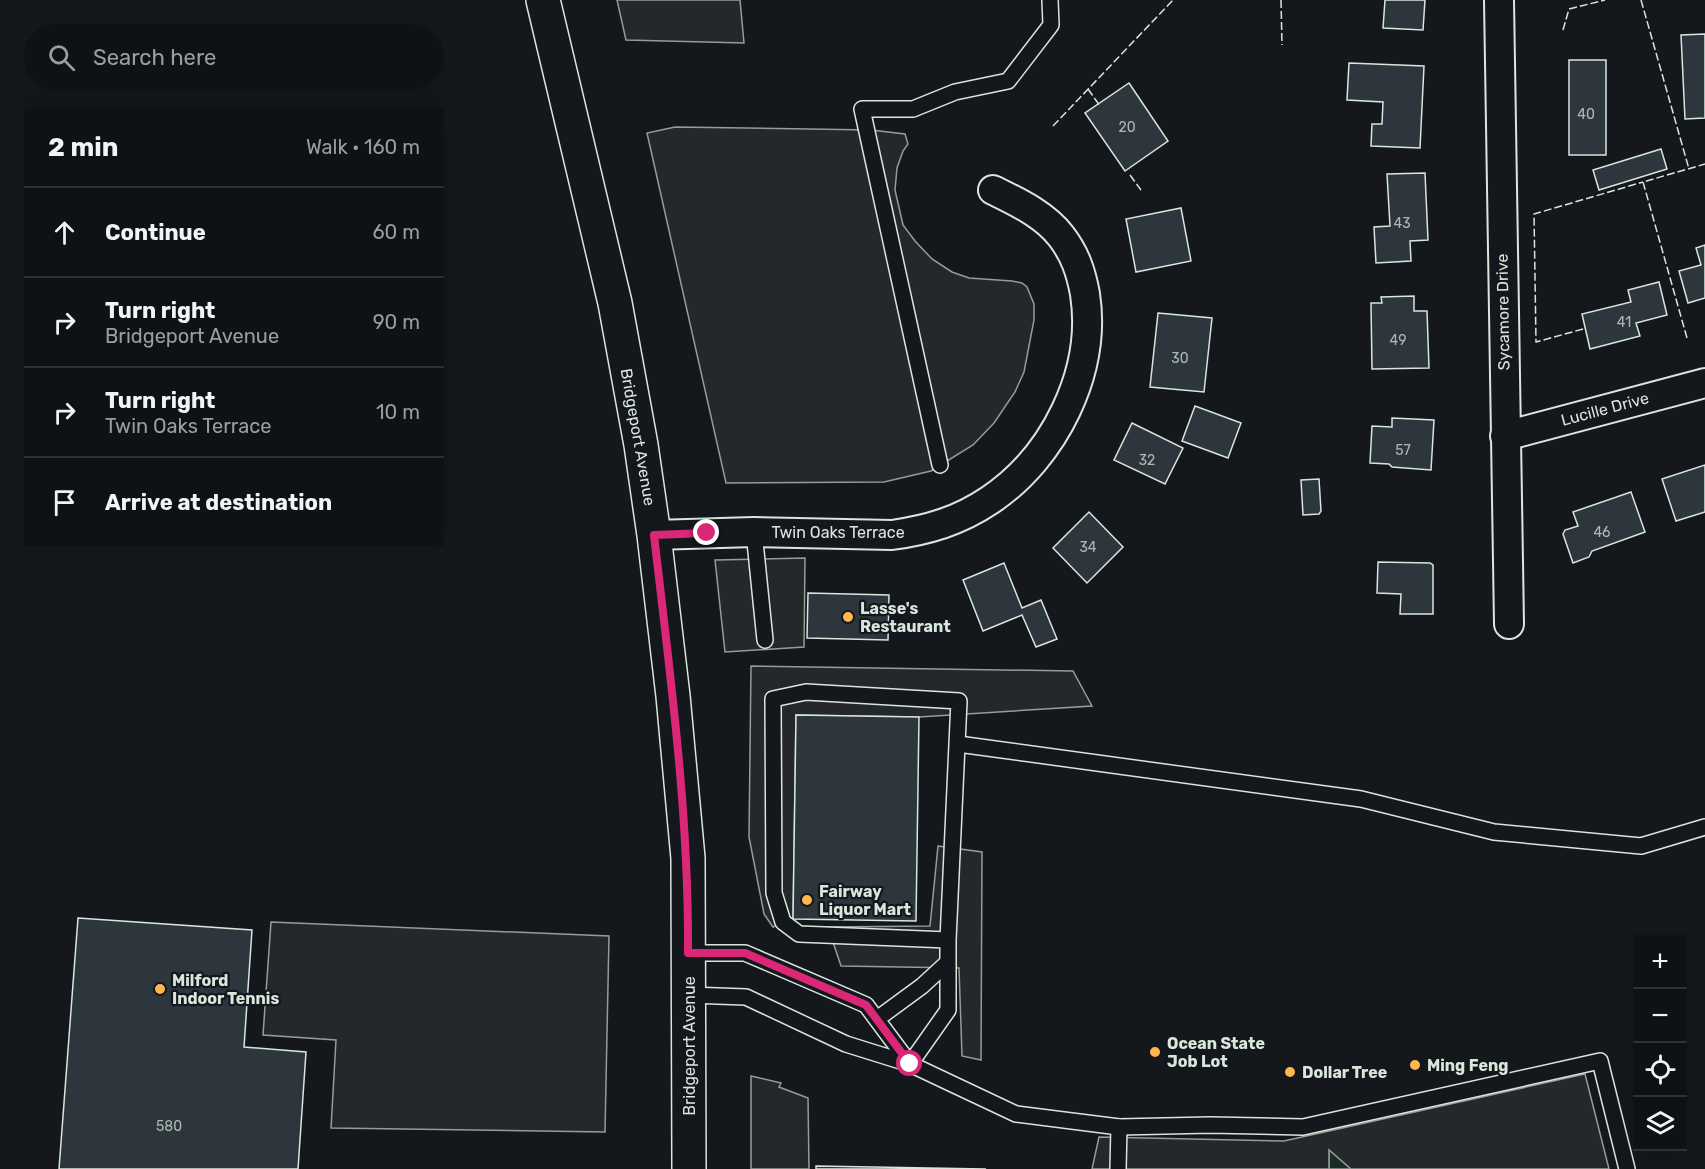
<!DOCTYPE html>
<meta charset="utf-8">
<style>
body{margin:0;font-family:Rubik,sans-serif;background:#1d2022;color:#f1f3f6}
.controls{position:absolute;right:18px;bottom:18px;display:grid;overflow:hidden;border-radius:0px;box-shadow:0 6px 24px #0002}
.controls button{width:54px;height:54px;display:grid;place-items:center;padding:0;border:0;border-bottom:2px solid #2f3234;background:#0f1215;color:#f1f3f6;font:30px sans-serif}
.stop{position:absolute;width:18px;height:18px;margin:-14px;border:4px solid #db2777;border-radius:50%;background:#fff}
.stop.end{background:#db2777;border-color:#fff;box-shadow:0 2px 6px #0008}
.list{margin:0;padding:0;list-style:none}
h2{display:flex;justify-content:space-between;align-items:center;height:78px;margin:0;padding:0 24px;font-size:26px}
h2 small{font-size:20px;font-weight:400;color:#9b9ea0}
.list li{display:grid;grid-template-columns:39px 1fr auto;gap:18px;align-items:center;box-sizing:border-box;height:90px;padding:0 24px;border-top:2px solid #2f3234}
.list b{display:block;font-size:22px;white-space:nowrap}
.list p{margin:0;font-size:20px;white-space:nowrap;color:#9b9ea0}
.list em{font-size:20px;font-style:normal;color:#9b9ea0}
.icon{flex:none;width:33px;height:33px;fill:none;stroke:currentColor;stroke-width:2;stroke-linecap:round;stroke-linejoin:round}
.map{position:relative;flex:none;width:1705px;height:1169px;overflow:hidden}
.search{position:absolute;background:#0f1215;box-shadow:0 6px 24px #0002;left:24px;top:24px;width:420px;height:66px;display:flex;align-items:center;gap:15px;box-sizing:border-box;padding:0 21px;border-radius:33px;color:#9b9ea0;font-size:22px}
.panel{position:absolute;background:#0f1215;box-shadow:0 6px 24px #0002;left:24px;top:108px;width:420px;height:438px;border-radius:0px}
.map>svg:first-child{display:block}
.green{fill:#1a2d24;stroke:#939e99;stroke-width:1.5}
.parking{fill:#24282b;stroke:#939e99;stroke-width:1.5}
.building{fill:#2c363c;stroke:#d8e6dc;stroke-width:1.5}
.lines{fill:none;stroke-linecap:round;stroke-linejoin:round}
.lane-casing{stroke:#d8e6dc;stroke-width:18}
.street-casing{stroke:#d8e6dc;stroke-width:32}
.primary-casing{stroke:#d8e6dc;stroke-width:36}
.lane{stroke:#14181c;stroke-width:15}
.street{stroke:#14181c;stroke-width:28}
.primary{stroke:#14181c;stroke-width:33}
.fence{stroke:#d8e6dc;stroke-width:1.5;stroke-dasharray:8 3;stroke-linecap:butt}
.route{stroke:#db2777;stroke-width:8}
.poi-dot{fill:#ffb74d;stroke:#14181c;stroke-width:2}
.labels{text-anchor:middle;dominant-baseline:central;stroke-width:4.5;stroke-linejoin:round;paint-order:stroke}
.number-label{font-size:14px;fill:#adbab4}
.street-label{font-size:16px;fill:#d8e6dc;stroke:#14181c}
.poi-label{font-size:16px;font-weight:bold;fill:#d8e6dc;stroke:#14181c;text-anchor:start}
</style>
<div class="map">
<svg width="1705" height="1169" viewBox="0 0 1705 1169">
<rect width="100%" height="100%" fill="#14181c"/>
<!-- green -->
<polygon class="green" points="1329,1150 1330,1150 1352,1169 1329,1169"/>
<!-- parking -->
<g class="parking">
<polygon points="617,0 740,0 744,43 626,40"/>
<polygon points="675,127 871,130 905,134 908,144 903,151 897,168 895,190 903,225 915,241 932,259 952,272 969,278 1012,281 1022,283 1027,287 1034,304 1034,320 1024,372 1015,392 994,423 973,445 931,471 884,482 726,483 647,133"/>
<polygon points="805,558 804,647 725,652 715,560"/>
<polygon points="751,666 1073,671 1092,706 919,717 796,715 793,919 773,927 764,914 749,837"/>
<polygon points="938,846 982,852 981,1060 962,1056 959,968 841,966 828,927 930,926"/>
<polygon points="271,922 609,936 605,1132 331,1128 336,1040 263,1035"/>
<polygon points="1585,1074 1609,1169 1351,1169 1329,1150 1329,1169 1092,1169 1099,1137 1284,1141"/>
<polygon points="751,1076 781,1083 779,1087 808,1098 809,1169 751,1169"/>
</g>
<!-- building -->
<g class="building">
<polygon points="1385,0 1425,0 1423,30 1383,28"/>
<polygon points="1705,34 1705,118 1685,119 1681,35"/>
<rect x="1569" y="60" width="37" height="95"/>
<polygon points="1349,63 1424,66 1420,148 1371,146 1372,124 1382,124 1383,102 1347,100"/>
<polygon points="1129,83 1168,141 1125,171 1085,113"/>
<polygon points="1661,149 1667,169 1599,190 1593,170"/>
<polygon points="1425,173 1428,240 1410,241 1411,261 1376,263 1374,227 1390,226 1387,174"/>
<polygon points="1181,208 1191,261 1136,272 1126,219"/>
<polygon points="1705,245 1705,298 1688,303 1679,271 1701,265 1696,248"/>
<polygon points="1659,282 1667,315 1636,323 1640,336 1590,349 1582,314 1631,302 1628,290"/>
<polygon points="1414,296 1414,311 1427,311 1429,368 1372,369 1371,303 1382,303 1381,297"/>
<polygon points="1158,313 1212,318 1204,392 1150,387"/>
<polygon points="1195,406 1241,423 1228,458 1182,441"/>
<polygon points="1392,418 1434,420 1431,470 1392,467 1389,464 1370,463 1372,426 1392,427"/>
<polygon points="1132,423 1183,448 1165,484 1114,460"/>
<polygon points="1705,465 1705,512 1676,521 1662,479"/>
<polygon points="1319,479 1321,511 1319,514 1303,515 1301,480"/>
<polygon points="1631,492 1645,532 1592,551 1589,557 1573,563 1563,534 1565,530 1578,526 1573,512"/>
<polygon points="1089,512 1123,547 1087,583 1053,548"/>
<polygon points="1378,562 1430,563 1433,565 1433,614 1400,614 1401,594 1377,593"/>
<polygon points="1004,563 1022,608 1041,600 1057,639 1036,647 1022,615 983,631 963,580"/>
<polygon points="808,593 889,595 888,640 807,638"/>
<polygon points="796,715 919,717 916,921 793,919"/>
<polygon points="78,918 252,930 244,1047 306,1052 298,1169 59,1169"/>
<polygon points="816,1166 986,1169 816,1169"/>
</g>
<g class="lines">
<defs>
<g id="lane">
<polyline points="940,465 862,109 913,109 955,92 1008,81 1051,25 1050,0"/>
<polyline points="754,532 765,640"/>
<polyline points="958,744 1361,799 1494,832 1641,846 1705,827"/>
<polyline points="688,953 745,953 866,1005 910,1064"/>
<polyline points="689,995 746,997 846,1044 910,1064 1016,1114 1119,1127 1210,1125 1303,1127 1600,1061 1627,1169"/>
<polyline points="877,1019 922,986 947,963"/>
<polyline points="910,1064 948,1010 948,940 959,701 806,692 773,699 774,893 783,922 799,934 948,940"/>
<polyline points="1118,1169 1119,1127"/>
</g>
<g id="street">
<polyline points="1499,0 1509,624"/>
<polyline points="1505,436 1705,383"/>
<path d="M654 535 754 532 892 535C928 530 959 521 990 500 1054 457 1097 372 1085 294 1081 272 1075 254 1061 236 1044 214 1017 202 993 190"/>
</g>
<polyline id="primary" points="543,0 615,303 641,445 654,535 673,696 688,858 689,1169"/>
</defs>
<!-- lane casing -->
<use href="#lane" class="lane-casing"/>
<!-- street casing -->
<use href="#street" class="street-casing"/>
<!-- primary casing -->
<use href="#primary" class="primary-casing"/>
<!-- lane -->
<use href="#lane" class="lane"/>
<!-- street -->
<use href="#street" class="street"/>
<!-- primary -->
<use href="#primary" class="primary"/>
<!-- fence -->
<g class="fence">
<polyline points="1281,0 1282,45"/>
<polyline points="1641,0 1689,169"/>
<polyline points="1563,30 1569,9 1605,0"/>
<polyline points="1088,89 1100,106"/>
<polyline points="1053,126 1173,0"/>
<polyline points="1130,175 1141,190"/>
<polyline points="1583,329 1536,342 1534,214 1643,182"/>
<polyline points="1687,338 1643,182 1705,164"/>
</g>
</g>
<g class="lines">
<!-- route -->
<path class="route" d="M707 533 654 535C670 674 689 813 688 953H745L866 1005 910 1064"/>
</g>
<!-- markers -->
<g class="poi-dot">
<circle cx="848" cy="617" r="6"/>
<circle cx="807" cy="900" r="6"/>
<circle cx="160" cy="989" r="6"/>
<circle cx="1155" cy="1052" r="6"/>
<circle cx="1415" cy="1065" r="6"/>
<circle cx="1290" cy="1072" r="6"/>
</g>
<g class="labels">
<!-- number labels -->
<g class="number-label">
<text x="1586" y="114">40</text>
<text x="1127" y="127">20</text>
<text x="1402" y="223">43</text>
<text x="1624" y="322">41</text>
<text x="1398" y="340">49</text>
<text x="1180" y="358">30</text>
<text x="1403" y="450">57</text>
<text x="1147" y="460">32</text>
<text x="1602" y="532">46</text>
<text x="1088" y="547">34</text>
<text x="169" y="1126">580</text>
</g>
<!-- street labels -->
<g class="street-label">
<text transform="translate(1503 312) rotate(-91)">Sycamore Drive</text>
<text transform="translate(1605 409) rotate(-15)">Lucille Drive</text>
<text transform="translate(638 437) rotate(80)">Bridgeport Avenue</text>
<text x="838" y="532">Twin Oaks Terrace</text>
<text transform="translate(689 1046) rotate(-90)">Bridgeport Avenue</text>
</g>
<!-- poi labels -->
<g class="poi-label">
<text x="860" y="608">Lasse's<tspan x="860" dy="18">Restaurant</tspan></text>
<text x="819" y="891">Fairway<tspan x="819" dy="18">Liquor Mart</tspan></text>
<text x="172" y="980">Milford<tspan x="172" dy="18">Indoor Tennis</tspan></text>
<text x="1167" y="1043">Ocean State<tspan x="1167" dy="18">Job Lot</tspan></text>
<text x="1427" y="1065">Ming Feng</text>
<text x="1302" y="1072">Dollar Tree</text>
</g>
</g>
</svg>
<div class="controls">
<button>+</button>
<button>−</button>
<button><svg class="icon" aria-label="locate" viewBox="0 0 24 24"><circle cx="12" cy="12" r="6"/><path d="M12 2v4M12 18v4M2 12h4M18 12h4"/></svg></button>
<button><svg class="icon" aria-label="layers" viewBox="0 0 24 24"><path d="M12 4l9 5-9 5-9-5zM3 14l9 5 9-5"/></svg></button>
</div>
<div class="stop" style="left:910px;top:1064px"></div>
<div class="stop end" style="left:707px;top:533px"></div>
<div class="search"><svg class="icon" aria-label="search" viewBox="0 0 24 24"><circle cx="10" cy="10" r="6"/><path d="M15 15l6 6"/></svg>Search here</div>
<section class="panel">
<h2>2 min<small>Walk · 160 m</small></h2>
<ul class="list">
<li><svg class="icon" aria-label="ahead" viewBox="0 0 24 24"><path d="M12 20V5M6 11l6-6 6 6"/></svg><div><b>Continue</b></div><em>60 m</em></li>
<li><svg class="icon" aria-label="right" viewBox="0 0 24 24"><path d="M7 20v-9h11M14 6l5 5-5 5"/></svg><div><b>Turn right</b><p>Bridgeport Avenue</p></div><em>90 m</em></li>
<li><svg class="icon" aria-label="right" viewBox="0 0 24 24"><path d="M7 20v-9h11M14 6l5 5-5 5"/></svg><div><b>Turn right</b><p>Twin Oaks Terrace</p></div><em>10 m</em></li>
<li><svg class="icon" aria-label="arrive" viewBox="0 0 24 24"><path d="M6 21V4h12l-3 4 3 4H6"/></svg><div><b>Arrive at destination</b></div></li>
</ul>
</section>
</div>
